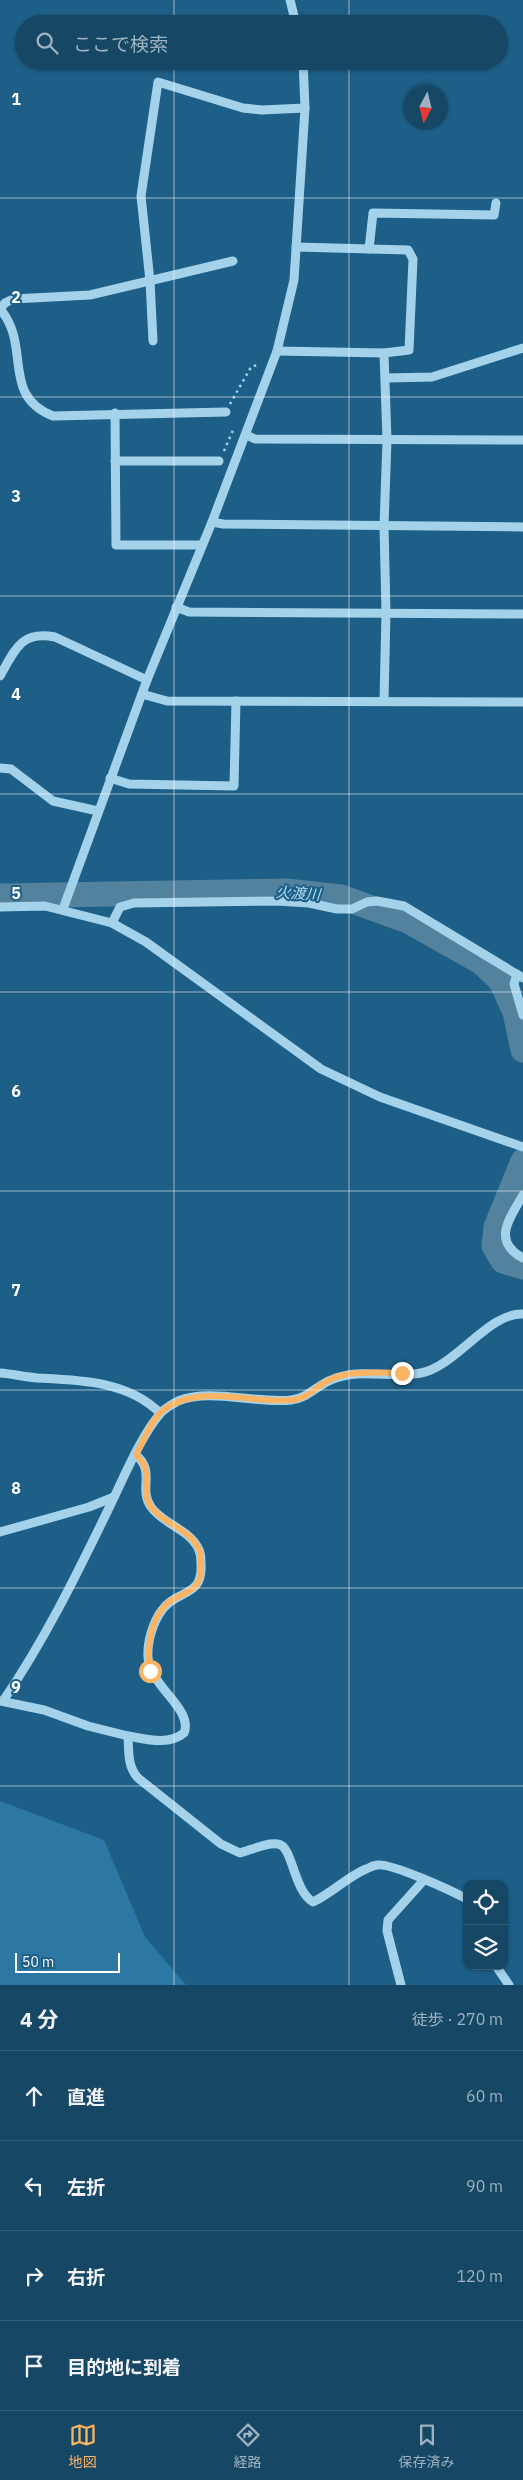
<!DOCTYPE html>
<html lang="ja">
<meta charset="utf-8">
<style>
body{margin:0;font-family:"IBM Plex Sans","Noto Sans JP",sans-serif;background:#23516e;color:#f1f3f6}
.controls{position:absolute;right:15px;bottom:15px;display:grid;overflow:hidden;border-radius:10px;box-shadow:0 1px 4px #0004}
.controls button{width:45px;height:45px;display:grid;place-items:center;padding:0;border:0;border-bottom:1px solid #355f79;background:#164765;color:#f1f3f6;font:25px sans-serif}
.compass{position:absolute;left:403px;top:85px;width:45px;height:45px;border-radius:50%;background:#164765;box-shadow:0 1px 4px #0004;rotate:187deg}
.scale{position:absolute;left:15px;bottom:12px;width:105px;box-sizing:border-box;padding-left:5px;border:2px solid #fff;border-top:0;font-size:14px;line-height:18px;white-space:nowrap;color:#fff;-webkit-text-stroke:4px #1d5f87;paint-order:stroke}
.stop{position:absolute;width:15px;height:15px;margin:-11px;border:4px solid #fbb364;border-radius:50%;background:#fff}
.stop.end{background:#fbb364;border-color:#fff;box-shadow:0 1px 5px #0008}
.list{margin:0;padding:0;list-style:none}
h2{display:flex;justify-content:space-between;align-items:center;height:65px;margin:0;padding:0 20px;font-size:21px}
h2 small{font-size:16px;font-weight:400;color:#9eb2bf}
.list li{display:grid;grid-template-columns:32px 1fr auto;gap:15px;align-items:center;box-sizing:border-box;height:90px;padding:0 20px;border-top:1px solid #355f79}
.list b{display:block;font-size:19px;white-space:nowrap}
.list em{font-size:16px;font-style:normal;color:#9eb2bf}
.icon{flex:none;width:28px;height:28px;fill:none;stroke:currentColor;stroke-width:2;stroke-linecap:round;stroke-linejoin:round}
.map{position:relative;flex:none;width:523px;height:1985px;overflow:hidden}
.search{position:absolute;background:#164765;box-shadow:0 1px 4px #0004;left:15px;right:15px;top:15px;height:55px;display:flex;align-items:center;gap:12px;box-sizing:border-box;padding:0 18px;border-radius:28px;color:#9eb2bf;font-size:19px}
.sheet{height:425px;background:#164765}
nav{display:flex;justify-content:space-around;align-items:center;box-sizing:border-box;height:70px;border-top:1px solid #355f79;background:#164765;font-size:14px;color:#9eb2bf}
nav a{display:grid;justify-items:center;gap:2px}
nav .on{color:#fbb364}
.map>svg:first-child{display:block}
.green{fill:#2d78a3}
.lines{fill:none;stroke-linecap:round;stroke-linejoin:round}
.river{stroke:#52829d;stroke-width:25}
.path{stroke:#a5d2eb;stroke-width:2.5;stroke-dasharray:2.5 4;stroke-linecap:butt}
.minor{stroke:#a5d2eb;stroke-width:9}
.route{stroke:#fbb364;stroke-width:6}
.grid{fill:none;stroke:#fff;stroke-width:1;stroke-opacity:0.55}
.labels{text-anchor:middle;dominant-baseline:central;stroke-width:4;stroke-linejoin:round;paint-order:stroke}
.water-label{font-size:15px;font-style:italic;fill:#b1dbf2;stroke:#1d5f87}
.grid-label{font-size:16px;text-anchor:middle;font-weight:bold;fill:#fff;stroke:#1d5f87;stroke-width:4;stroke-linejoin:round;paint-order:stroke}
</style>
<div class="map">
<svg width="523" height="1985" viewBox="0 0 523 1985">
<rect width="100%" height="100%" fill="#1d5f87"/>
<!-- green -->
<polygon class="green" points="0,1801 104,1840 145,1937 186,1985 0,1985"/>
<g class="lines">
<!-- river -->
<g class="river">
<polyline points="0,896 286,891 341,897 408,921 481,962 501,981 515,1012 523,1050"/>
<polyline points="523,1161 496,1227 494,1246 503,1261 523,1267"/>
</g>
<!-- path -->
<g class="path">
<polyline points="230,404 251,367 260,364"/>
<polyline points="224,451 234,428"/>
</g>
<!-- minor -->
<g class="minor">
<polyline points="290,0 296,24"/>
<polyline points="369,249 373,213 494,215 496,203"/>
<path d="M0 309C32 346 0 395 53 416L226 412"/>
<polyline points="0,309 5,303 13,299 90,295 233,261"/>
<polyline points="153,341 150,281 141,196 158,82 243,108 262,110 305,108"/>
<polyline points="277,351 384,353 409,350 413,259 408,250 296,247"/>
<polyline points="386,378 432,377 523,348"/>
<polyline points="115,413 116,545 202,545"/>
<polyline points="246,435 255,439 523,440"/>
<polyline points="115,461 219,461"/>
<polyline points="212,522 223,524 523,527"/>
<polyline points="176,607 189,612 523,614"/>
<path d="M0 676C15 650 21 630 55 637L147 680"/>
<polyline points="142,694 167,701 523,702"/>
<polyline points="384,701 386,613 384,526 387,440 384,353"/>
<polyline points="0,768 11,769 53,801 98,811"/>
<polyline points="110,778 129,784 234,786 236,701"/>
<polyline points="0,907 45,906 112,923 146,942 321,1069 380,1097 523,1147"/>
<polyline points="63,909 147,680 212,522 277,351 294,280 305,108 303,61"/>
<polyline points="112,923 120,907 134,903 277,901 309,903 337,909 352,909 367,902 377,901 404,906 523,978"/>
<polyline points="517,974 514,984 523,1015"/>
<path d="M523 1195C510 1218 491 1241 523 1258"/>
<path d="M0 1373C13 1374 25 1377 38 1378 80 1380 128 1381 160 1413"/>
<polyline points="0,1532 89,1507 114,1497"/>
<path d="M0 1701 44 1710 88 1726 128 1736C129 1751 127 1766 138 1778L221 1844 240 1853C251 1850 267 1842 278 1844 293 1846 293 1890 313 1902 332 1893 347 1877 366 1869 369 1868 374 1865 377 1865 392 1863 452 1891 467 1899"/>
<path d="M3 1701C44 1641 76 1576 108 1510 121 1484 141 1435 160 1414 163 1409 173 1404 178 1401 210 1388 257 1404 291 1400 308 1398 316 1386 331 1380 359 1367 391 1379 421 1373 455 1367 489 1312 523 1314"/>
<path d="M128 1736C146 1739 168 1746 184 1733 194 1709 149 1686 148 1657 147 1642 153 1622 162 1610 177 1589 203 1598 201 1564 201 1558 201 1552 197 1546 187 1529 162 1523 151 1507 138 1488 156 1472 136 1455"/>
<polyline points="496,1966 509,1985"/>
<polyline points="401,1985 387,1931 388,1920 423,1881"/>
</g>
</g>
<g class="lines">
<!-- route -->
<path class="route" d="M150 1671C147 1651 149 1626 162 1609 177 1589 203 1598 201 1564 201 1557 201 1552 197 1546 187 1528 162 1523 151 1507 138 1488 156 1472 136 1455 143 1442 150 1422 161 1412 195 1382 250 1404 291 1400 308 1399 316 1386 331 1379 352 1370 380 1373 402 1373"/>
</g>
<!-- grid -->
<path class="grid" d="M174 0V24M349 0V24M174 61V1985M349 61V1985M0 198H523M0 397H523M0 596H523M0 794H523M0 992H523M0 1191H523M0 1390H523M0 1588H523M0 1786H523"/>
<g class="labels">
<!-- water labels -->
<g class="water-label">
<text transform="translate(298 893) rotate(4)">火渡川</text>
</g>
</g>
<g class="grid-label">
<text x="16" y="105">1</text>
<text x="16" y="303">2</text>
<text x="16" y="502">3</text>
<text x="16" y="700">4</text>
<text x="16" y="899">5</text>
<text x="16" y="1097">6</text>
<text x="16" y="1296">7</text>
<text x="16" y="1494">8</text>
<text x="16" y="1693">9</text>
</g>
</svg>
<div class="controls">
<button><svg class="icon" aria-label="locate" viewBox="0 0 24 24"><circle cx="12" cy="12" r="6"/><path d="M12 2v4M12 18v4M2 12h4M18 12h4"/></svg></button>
<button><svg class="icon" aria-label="layers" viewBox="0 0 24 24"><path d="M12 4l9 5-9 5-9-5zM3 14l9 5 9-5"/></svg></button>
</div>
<svg class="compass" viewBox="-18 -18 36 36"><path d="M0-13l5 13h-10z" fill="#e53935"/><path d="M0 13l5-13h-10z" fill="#9eb2bf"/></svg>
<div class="scale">50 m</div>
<div class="stop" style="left:150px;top:1671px"></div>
<div class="stop end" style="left:402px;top:1373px"></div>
<div class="search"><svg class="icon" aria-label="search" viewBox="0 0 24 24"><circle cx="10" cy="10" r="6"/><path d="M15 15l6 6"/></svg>ここで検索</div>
</div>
<section class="sheet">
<h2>4 分<small>徒歩 · 270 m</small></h2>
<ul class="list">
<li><svg class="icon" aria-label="ahead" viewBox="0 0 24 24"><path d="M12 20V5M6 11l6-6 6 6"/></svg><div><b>直進</b></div><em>60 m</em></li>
<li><svg class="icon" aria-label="left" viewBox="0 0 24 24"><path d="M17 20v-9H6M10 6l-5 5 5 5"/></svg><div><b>左折</b></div><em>90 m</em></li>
<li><svg class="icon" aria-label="right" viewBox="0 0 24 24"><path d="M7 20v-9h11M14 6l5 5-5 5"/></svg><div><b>右折</b></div><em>120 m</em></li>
<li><svg class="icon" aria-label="arrive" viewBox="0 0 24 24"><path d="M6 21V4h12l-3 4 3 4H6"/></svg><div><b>目的地に到着</b></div></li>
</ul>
</section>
<nav>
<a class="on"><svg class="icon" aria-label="map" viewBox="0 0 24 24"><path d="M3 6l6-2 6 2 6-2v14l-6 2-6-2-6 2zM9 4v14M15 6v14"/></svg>地図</a>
<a><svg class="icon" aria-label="directions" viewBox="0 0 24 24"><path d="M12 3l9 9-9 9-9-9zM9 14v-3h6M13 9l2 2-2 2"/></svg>経路</a>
<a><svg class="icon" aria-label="saved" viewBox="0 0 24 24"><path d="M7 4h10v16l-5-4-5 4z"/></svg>保存済み</a>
</nav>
